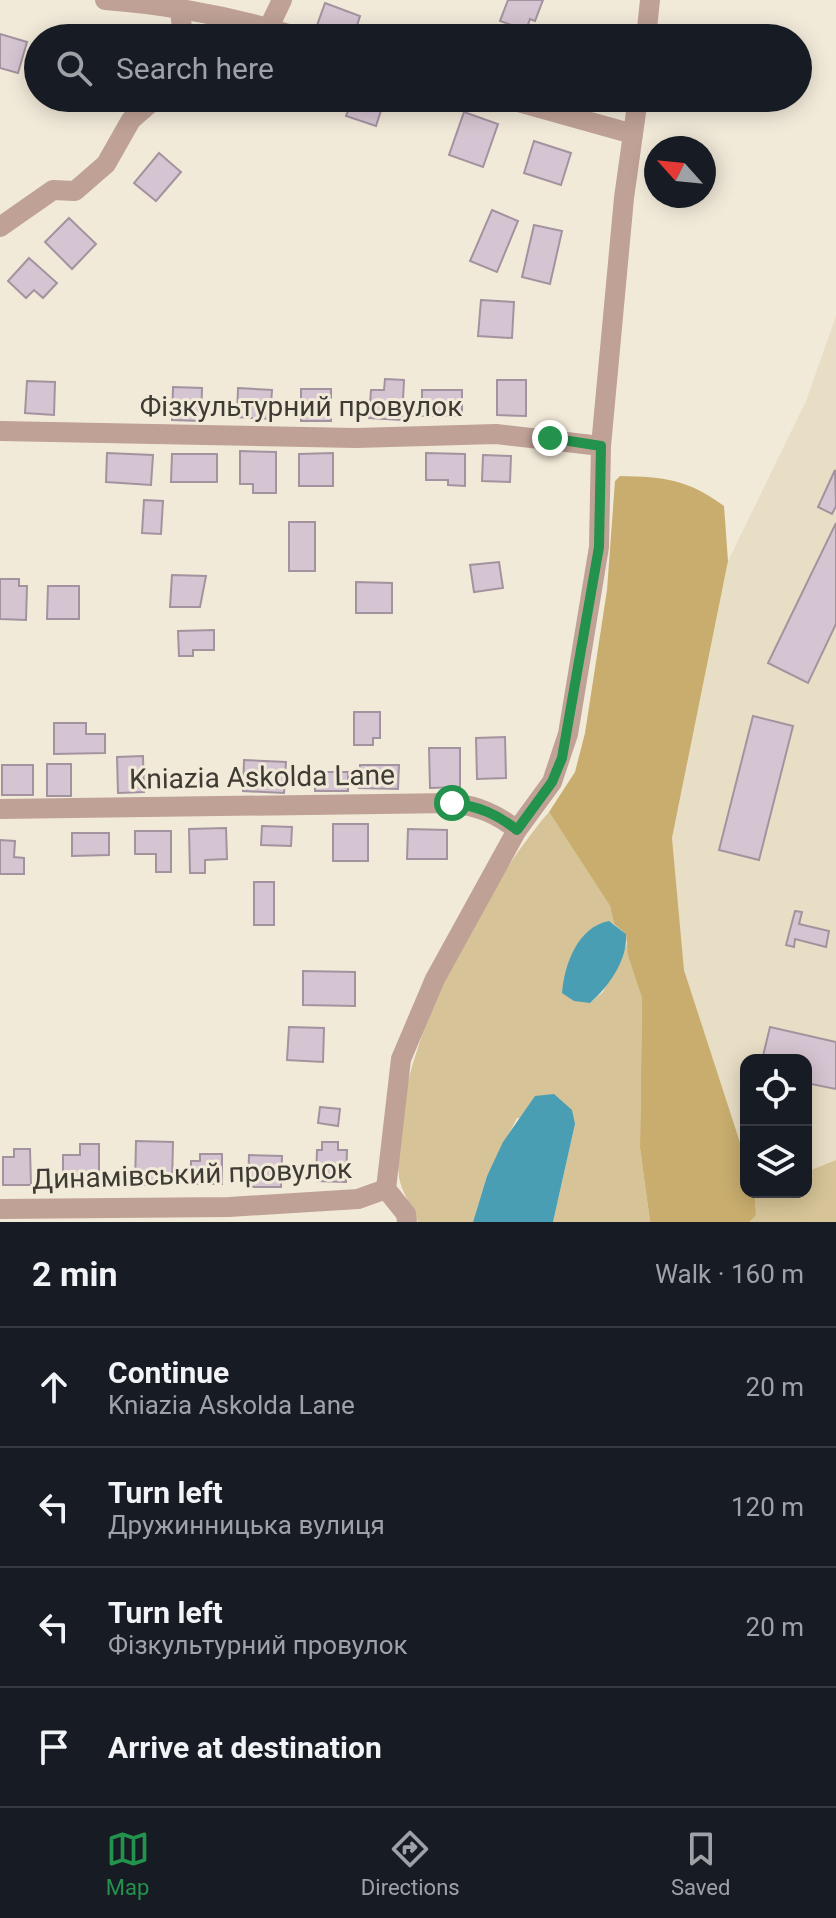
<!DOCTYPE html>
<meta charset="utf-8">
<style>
body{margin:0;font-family:Roboto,sans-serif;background:#20242c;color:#f1f3f6}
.controls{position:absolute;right:24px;bottom:24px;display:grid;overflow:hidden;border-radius:16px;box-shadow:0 4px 20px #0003}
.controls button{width:72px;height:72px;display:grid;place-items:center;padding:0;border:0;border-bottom:2px solid #363941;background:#171b24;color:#f1f3f6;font:40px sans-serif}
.compass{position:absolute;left:644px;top:136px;width:72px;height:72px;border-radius:50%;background:#171b24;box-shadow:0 4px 20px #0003;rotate:297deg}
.stop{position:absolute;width:24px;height:24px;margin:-18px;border:6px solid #23924c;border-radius:50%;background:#fff}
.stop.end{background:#23924c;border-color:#fff;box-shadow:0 2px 8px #0008}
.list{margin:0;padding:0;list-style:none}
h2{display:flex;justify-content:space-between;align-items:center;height:104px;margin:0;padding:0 32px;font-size:34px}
h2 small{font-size:26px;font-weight:400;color:#9ea1a6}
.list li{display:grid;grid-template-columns:52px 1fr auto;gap:24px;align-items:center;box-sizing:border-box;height:120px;padding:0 32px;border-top:2px solid #363941}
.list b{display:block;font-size:30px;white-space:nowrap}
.list p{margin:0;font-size:26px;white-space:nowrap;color:#9ea1a6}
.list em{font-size:26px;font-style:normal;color:#9ea1a6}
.icon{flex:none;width:44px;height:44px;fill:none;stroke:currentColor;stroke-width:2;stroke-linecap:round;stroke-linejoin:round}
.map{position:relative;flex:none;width:836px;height:1222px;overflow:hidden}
.search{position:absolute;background:#171b24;box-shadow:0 4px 20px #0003;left:24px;right:24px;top:24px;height:88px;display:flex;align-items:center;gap:20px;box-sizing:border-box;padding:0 28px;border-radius:44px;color:#9ea1a6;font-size:30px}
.sheet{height:584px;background:#171b24}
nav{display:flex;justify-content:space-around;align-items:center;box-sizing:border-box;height:112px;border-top:2px solid #363941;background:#171b24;font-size:22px;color:#9ea1a6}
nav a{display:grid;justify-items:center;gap:4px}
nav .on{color:#23924c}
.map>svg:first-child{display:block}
.built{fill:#e8dec5}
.green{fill:#d6c397}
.forest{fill:#c8ad6e}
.water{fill:#4a9eb4}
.building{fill:#d5c5d2;stroke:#a3939f;stroke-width:2}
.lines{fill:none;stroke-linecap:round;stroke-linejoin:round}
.minor{stroke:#bfa196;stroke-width:20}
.route{stroke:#23924c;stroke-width:10}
.labels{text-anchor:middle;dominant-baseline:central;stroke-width:6;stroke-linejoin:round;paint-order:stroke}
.street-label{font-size:28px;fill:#3e3b34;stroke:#f2ead9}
</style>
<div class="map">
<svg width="836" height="1222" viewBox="0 0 836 1222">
<rect width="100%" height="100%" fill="#f2ead9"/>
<!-- built -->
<polygon class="built" points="836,316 836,1160 806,1172 806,1060 746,1060 746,1162 684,970 672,838 728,561 806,401"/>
<!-- green -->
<g class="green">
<path d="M549 812 610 906 614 924 609 922 590 1003 603 992 627 944 642 998 640 1148 650 1222H553L575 1124 517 1118 487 1176 473 1222H418C413 1208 401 1191 399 1177 386 1068 479 893 549 812Z"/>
<polygon points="836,1160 836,1222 748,1222 756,1214 755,1192 806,1192 806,1172"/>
</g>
<!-- forest -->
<path class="forest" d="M620 476C665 477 687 479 724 506L728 561 672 838 684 970 746 1161V1192H755L756 1215 749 1222H650L640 1148 642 998 628 955 626 934 614 924 610 906 549 812 575 772 585 733 607 590 615 481Z"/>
<!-- water -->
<g class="water">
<path d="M609 921 626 934C628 960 608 987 590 1003L574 1001 562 993C564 966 577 927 609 921Z"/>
<polygon points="554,1094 572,1110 575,1124 553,1222 473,1222 487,1176 503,1142 535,1096"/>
</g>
<!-- building -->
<g class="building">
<polygon points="508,0 543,0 535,21 530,19 526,30 500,21"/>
<polygon points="325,3 360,16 353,38 334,38 315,31"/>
<polygon points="0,34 27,42 18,73 0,68"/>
<polygon points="353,98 385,98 376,126 346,116"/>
<polygon points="464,112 498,124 483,167 449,155"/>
<polygon points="534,141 571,153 561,185 524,173"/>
<polygon points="159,153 181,172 156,201 134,183"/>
<polygon points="492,210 518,221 497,272 470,261"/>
<polygon points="69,218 96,244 72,269 45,242"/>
<polygon points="534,225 562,231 550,284 522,277"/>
<polygon points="29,258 57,283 43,298 34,290 26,298 8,281"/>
<polygon points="481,300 514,302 512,338 478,336"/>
<polygon points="385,379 404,380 402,420 369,418 371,390 384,390"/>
<polygon points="497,380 526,380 526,416 497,415"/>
<polygon points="27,381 55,382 54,415 25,413"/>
<polygon points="173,387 202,388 201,421 172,420"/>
<polygon points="238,388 272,390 270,419 237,417"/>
<rect x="301" y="389" width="30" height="32"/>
<rect x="422" y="390" width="40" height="26"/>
<polygon points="240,451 276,452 276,493 253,493 253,484 240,484"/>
<polygon points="107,453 153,455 151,485 106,482"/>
<polygon points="333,453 333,486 299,486 299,454"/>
<polygon points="426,453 465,454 465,486 448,485 448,480 426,480"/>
<polygon points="172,454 217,454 217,482 171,482"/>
<polygon points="483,455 511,456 510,482 482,481"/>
<polygon points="835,470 836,506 832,514 818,507"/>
<polygon points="144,500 163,501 161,534 142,533"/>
<rect x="289" y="522" width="26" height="49"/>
<polygon points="836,523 836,624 808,683 768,663"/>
<polygon points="499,562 503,588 474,592 470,565"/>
<polygon points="172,575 206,576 200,607 170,607"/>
<polygon points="0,579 19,579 19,586 27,586 26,620 0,619"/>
<polygon points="356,582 392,583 392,613 356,613"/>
<polygon points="48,586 79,586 79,619 47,619"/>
<polygon points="214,630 214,650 193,650 193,656 179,656 178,631"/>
<polygon points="354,712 380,712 380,738 373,738 373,745 354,745"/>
<polygon points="753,716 793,726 759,860 719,850"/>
<polygon points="54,723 86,723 86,734 105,734 105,753 54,754"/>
<polygon points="505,737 506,778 477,779 476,738"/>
<polygon points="429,748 460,748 460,787 430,788"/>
<polygon points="143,756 144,792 118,793 117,757"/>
<polygon points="244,760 286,762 284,793 243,791"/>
<rect x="47" y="764" width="24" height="32"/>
<rect x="2" y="765" width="31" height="30"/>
<polygon points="360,765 399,765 398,789 359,788"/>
<rect x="315" y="772" width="33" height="19"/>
<rect x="333" y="824" width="35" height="37"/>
<polygon points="262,826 292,827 291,846 261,845"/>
<polygon points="226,828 227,859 205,860 205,873 190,873 189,829"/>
<polygon points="408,829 447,830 447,859 407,859"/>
<polygon points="135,831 171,831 171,872 156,872 156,854 135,854"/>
<polygon points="72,833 109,833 109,855 72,856"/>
<polygon points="0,840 15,841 14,857 24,858 24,874 0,874"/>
<rect x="254" y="882" width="20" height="43"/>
<polygon points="795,911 802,912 799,924 829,931 826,947 795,939 794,947 786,945"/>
<polygon points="303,971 355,972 355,1006 303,1005"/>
<polygon points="289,1027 324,1028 323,1062 287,1060"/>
<polygon points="770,1027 836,1042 836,1089 806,1083 806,1060 762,1060"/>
<polygon points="320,1107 340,1109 338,1126 318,1123"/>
<polygon points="136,1141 173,1142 172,1185 135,1185"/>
<polygon points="322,1142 338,1142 338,1150 347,1150 346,1182 316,1181 317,1150 322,1150"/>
<polygon points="80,1144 99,1144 99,1184 63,1185 63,1155 80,1155"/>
<polygon points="14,1149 30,1149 31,1185 3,1185 3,1157 14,1157"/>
<polygon points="200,1154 222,1154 222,1184 191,1184 191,1161 200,1161"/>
<polygon points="249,1155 282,1156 281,1187 248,1187"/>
</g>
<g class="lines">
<!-- minor -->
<g class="minor">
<path d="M105 0C171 5 239 18 301 38"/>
<polyline points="180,10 183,38"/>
<polyline points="269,27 282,0"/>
<polyline points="646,38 650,0"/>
<polyline points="504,98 633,134"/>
<polyline points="0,227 53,190 75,191 106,164 131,120 156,98"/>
<polyline points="0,431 356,438 496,434 601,446"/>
<path d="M0 809 452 803C478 806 497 814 517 830"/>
<polyline points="0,1209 229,1207 358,1199 386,1189"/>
<polyline points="407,1222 406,1214 386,1189 401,1059 435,979 517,830 552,782 568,734 599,547 601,446 624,198 638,98"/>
</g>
</g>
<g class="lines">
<!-- route -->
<path class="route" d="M452 803C478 806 497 814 517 830L552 782 562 758 599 547 601 446 550 438"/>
</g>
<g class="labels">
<!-- street labels -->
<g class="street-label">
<text x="301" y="406">Фізкультурний провулок</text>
<text transform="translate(262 777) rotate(-1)">Kniazia Askolda Lane</text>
<text transform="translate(192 1174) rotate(-2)">Динамівський провулок</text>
</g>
</g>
</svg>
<div class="controls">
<button><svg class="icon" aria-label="locate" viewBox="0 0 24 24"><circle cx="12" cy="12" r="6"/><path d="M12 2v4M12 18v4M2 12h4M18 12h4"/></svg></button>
<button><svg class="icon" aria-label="layers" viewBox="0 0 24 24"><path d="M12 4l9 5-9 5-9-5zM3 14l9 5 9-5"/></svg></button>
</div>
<svg class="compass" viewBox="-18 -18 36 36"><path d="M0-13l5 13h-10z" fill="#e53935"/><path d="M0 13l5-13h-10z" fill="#9ea1a6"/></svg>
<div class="stop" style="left:452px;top:803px"></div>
<div class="stop end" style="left:550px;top:438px"></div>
<div class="search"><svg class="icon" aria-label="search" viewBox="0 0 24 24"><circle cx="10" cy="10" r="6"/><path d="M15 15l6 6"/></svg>Search here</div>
</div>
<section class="sheet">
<h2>2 min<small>Walk · 160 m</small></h2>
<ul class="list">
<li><svg class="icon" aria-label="ahead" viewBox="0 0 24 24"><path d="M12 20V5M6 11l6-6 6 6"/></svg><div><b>Continue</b><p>Kniazia Askolda Lane</p></div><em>20 m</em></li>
<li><svg class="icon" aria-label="left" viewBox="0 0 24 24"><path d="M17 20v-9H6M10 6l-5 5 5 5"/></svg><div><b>Turn left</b><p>Дружинницька вулиця</p></div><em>120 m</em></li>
<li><svg class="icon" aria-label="left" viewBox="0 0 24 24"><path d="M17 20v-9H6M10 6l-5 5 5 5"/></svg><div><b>Turn left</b><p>Фізкультурний провулок</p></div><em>20 m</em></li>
<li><svg class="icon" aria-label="arrive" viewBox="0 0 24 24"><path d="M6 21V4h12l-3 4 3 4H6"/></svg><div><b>Arrive at destination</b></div></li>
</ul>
</section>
<nav>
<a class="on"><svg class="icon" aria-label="map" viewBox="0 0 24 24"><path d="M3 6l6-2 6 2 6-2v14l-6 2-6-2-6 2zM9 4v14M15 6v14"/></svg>Map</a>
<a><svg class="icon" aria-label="directions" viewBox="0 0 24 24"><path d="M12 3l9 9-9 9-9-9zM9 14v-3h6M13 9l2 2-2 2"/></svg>Directions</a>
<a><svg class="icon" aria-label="saved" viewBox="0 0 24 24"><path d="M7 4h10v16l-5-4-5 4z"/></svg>Saved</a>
</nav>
